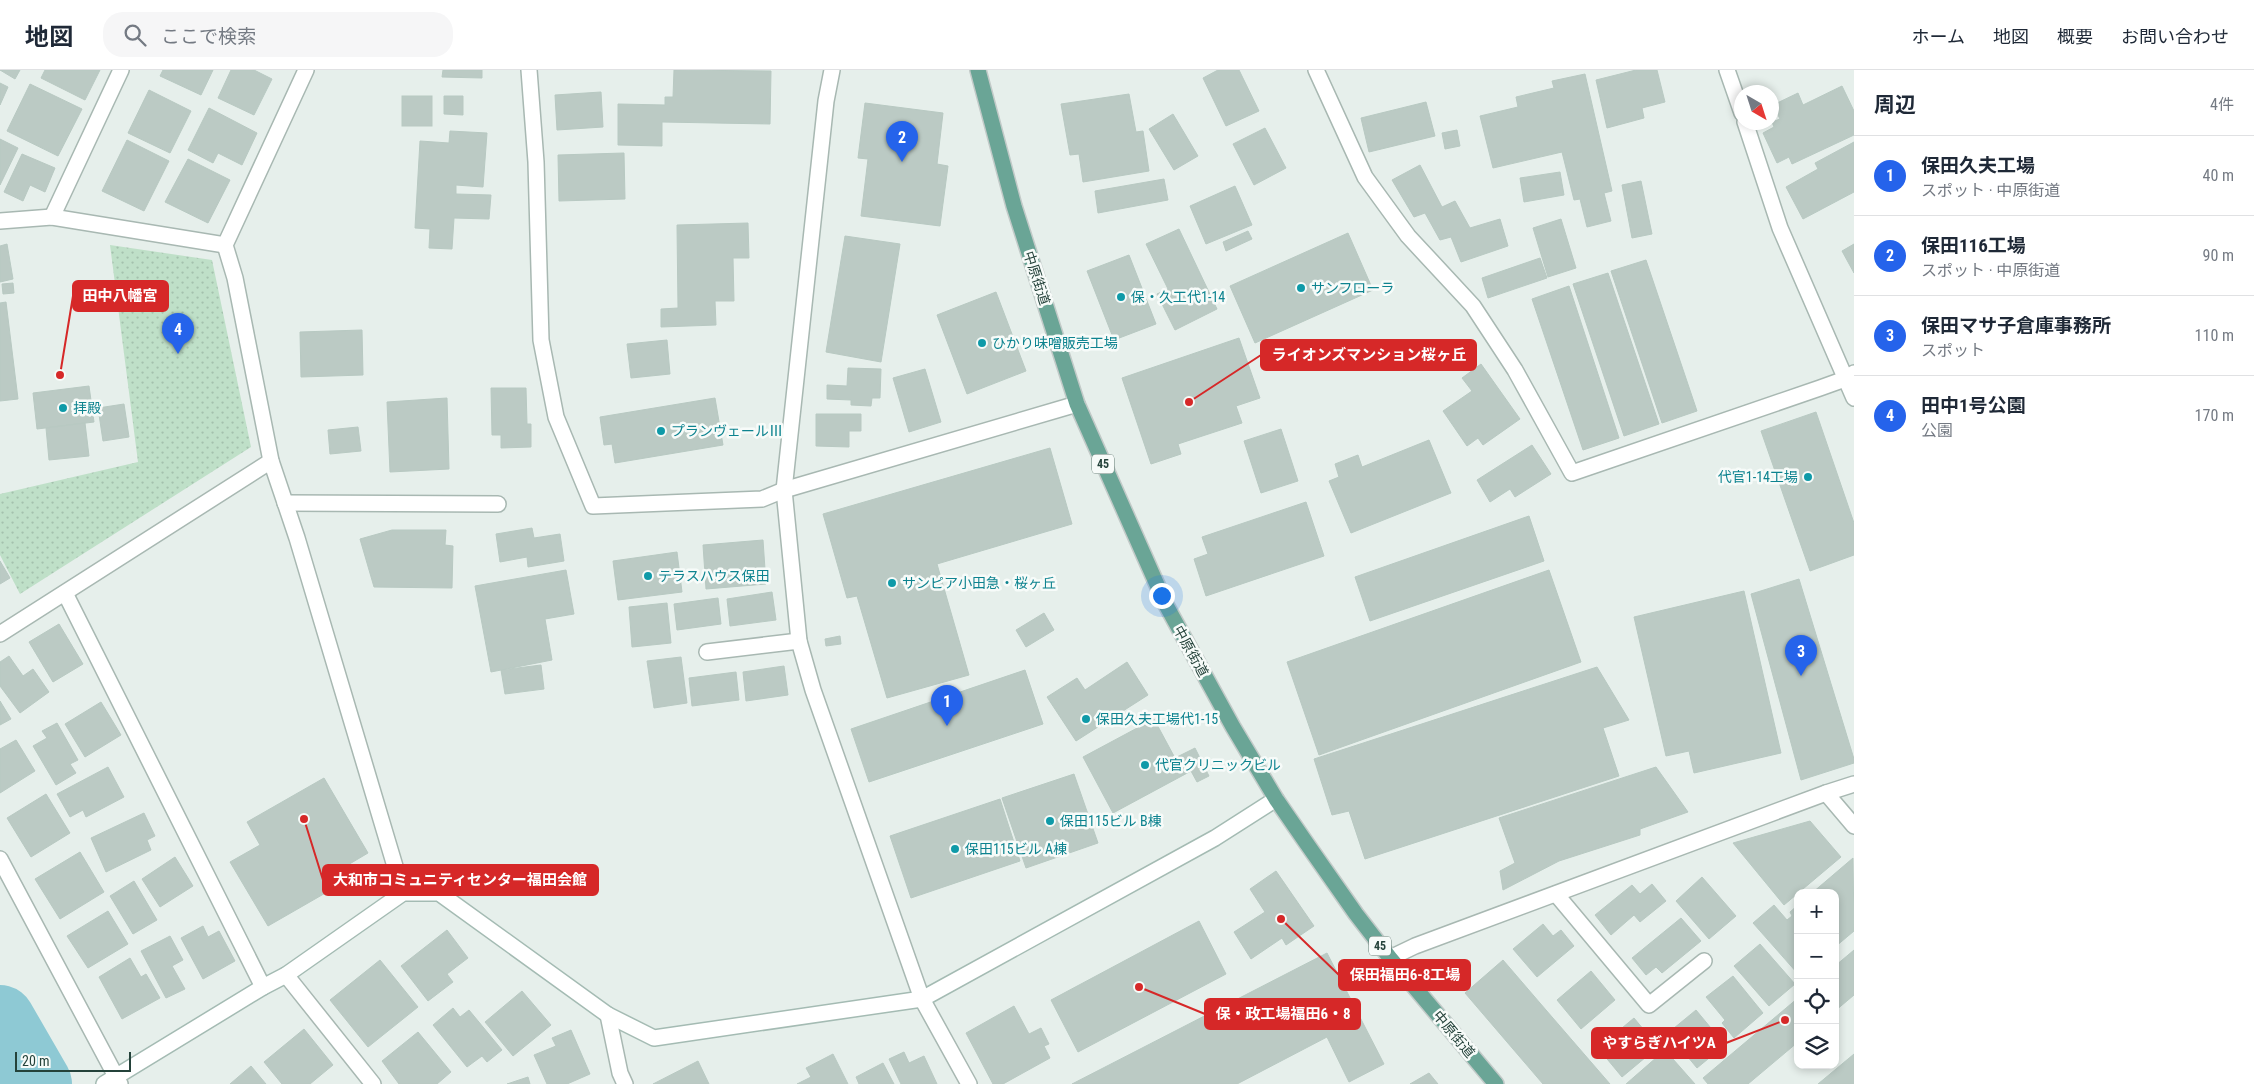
<!DOCTYPE html>
<html lang="ja">
<meta charset="utf-8">
<style>
body{margin:0;font-family:"Roboto Condensed","Noto Sans JP",sans-serif;background:#f6f6f7;color:#1f2937}
.controls{position:absolute;right:15px;bottom:15px;display:grid;overflow:hidden;border-radius:10px;box-shadow:0 2px 8px #0003}
.controls button{width:45px;height:45px;display:grid;place-items:center;padding:0;border:0;border-bottom:1px solid #e0e1e3;background:#fff;color:#1f2937;font:25px sans-serif}
.compass{position:absolute;left:1734px;top:15px;width:45px;height:45px;border-radius:50%;background:#fff;box-shadow:0 2px 8px #0003;rotate:141deg}
.scale{position:absolute;left:15px;bottom:12px;width:116px;box-sizing:border-box;padding-left:5px;border:2px solid #24423a;border-top:0;font-size:14px;line-height:18px;white-space:nowrap;color:#24423a;-webkit-text-stroke:4px #f7fbf9;paint-order:stroke}
.you{position:absolute;left:1161px;top:525px;width:18px;height:18px;margin:-12px;border:4px solid #fff;border-radius:50%;background:#1a73e8;box-shadow:0 0 0 8px #1a73e833}
.badge{display:grid;place-items:center;width:32px;height:32px;border-radius:50%;background:#2563eb;color:#fff;font-size:16px;font-weight:700}
.pin{position:absolute;translate:-50% -41px;filter:drop-shadow(0 1px 2px #0008)}
.pin::after{content:'';position:absolute;top:26px;width:18px;height:15px;background:inherit;clip-path:polygon(0 0,100% 0,50% 100%)}
.list{margin:0;padding:0;list-style:none}
h2{display:flex;justify-content:space-between;align-items:center;height:65px;margin:0;padding:0 20px;font-size:21px}
h2 small{font-size:16px;font-weight:400;color:#747a83}
.list li{display:grid;grid-template-columns:32px 1fr auto;gap:15px;align-items:center;box-sizing:border-box;height:80px;padding:0 20px;border-top:1px solid #e0e1e3}
.list b{display:block;font-size:19px;white-space:nowrap}
.list p{margin:0;font-size:16px;white-space:nowrap;color:#747a83}
.list em{font-size:16px;font-style:normal;color:#747a83}
.icon{flex:none;width:28px;height:28px;fill:none;stroke:currentColor;stroke-width:2;stroke-linecap:round;stroke-linejoin:round}
.map{position:relative;flex:none;width:1854px;height:1014px;overflow:hidden}
header{display:flex;align-items:center;gap:30px;box-sizing:border-box;height:70px;padding:0 25px;background:#fff;border-bottom:1px solid #e0e1e3}
header strong{font-size:24px}
nav{display:flex;gap:28px;margin-inline-start:auto;font-size:18px}
.search{width:350px;height:45px;background:#f6f6f7;display:flex;align-items:center;gap:12px;box-sizing:border-box;padding:0 18px;border-radius:20px;color:#747a83;font-size:19px}
main{display:flex}
aside{flex:1;background:#fff}
.map>svg:first-child{display:block}
.park{fill:url(#park-dots)}
.lines{fill:none;stroke-linecap:round;stroke-linejoin:round}
.river{stroke:#8ec9d4;stroke-width:70}
.building{fill:#bbcac4;stroke:#b8c9c2}
.lane-casing{stroke:#a8b8b2;stroke-width:18}
.street-casing{stroke:#a8b8b2;stroke-width:18}
.secondary-casing{stroke:#a4bbb3;stroke-width:18}
.primary-casing{stroke:#c2cac8;stroke-width:18}
.lane{stroke:#fff;stroke-width:15}
.street{stroke:#fff;stroke-width:15}
.secondary{stroke:#fff;stroke-width:15}
.primary{stroke:#6aa596;stroke-width:15}
.culture-dot{fill:#0f9aa8;stroke:#f7fbf9;stroke-width:2}
.labels{text-anchor:middle;dominant-baseline:central;stroke-width:5;stroke-linejoin:round;paint-order:stroke}
.shield{fill:#f7fbf9;stroke:#637a73;stroke-width:1}
.shield-label{font-size:12px;font-weight:bold;fill:#24423a}
.street-label{font-size:14px;fill:#24423a;stroke:#f7fbf9}
.culture-label{font-size:14px;fill:#0d838f;stroke:#f7fbf9;text-anchor:start}
.leader{fill:none;stroke:#d62828;stroke-width:2}
.callout-dot{fill:#d62828;stroke:#f7fbf9;stroke-width:2}
.callout{fill:#d62828;stroke:#d62828;stroke-width:2}
.callout-label{font-size:15px;text-anchor:middle;font-weight:bold;fill:#fff}
</style>
<header>
<strong>地図</strong>
<div class="search"><svg class="icon" aria-label="search" viewBox="0 0 24 24"><circle cx="10" cy="10" r="6"/><path d="M15 15l6 6"/></svg>ここで検索</div>
<nav><a>ホーム</a><a>地図</a><a>概要</a><a>お問い合わせ</a></nav>
</header>
<main>
<div class="map">
<svg width="1854" height="1014" viewBox="0 0 1854 1014">
<defs>
<pattern id="park-dots" width="8" height="8" patternUnits="userSpaceOnUse" patternTransform="scale(1.25)"><rect width="8" height="8" fill="#bfe0c8"/><path d="M2 2h.1M6 6h.1" fill="none" stroke="#a4c1ad" stroke-width="1.8" stroke-linecap="round"/></pattern>
</defs>
<rect width="100%" height="100%" fill="#e6efeb"/>
<!-- park -->
<polygon class="park" points="110,175 212,190 251,377 20,524 0,485 0,424 138,392"/>
<g class="lines">
<!-- river -->
<polyline class="river" points="0,950 37,1014"/>
</g>
<!-- building -->
<g class="building">
<polygon points="0,0 20,0 15,9"/>
<polygon points="45,0 100,0 85,30 41,8"/>
<polygon points="163,0 213,0 201,25 160,6"/>
<polygon points="231,0 254,0 272,9 254,45 218,28"/>
<polygon points="443,0 482,0 482,8 442,7"/>
<polygon points="674,0 771,1 770,54 662,52 662,76 618,75 618,34 665,35 665,27 673,27"/>
<polygon points="1218,0 1239,0 1259,41 1226,56 1203,8"/>
<polygon points="1636,0 1657,0 1665,32 1642,38 1644,48 1607,58 1596,10"/>
<polygon points="1585,4 1612,121 1604,123 1611,151 1587,157 1580,129 1574,130 1562,82 1493,98 1480,46 1518,37 1516,27 1554,18 1552,11"/>
<polygon points="0,13 8,17 0,35"/>
<polygon points="30,14 82,39 58,86 7,61"/>
<polygon points="1842,16 1854,41 1854,65 1792,94 1789,87 1777,93 1763,63 1774,57 1772,52 1780,49 1773,35 1798,23 1803,35"/>
<polygon points="149,20 191,41 170,83 128,63"/>
<polygon points="601,22 603,57 557,60 555,25"/>
<polygon points="1129,24 1136,62 1143,61 1149,101 1083,112 1079,84 1070,85 1061,34"/>
<rect x="402" y="26" width="30" height="30"/>
<polygon points="444,26 463,26 463,45 444,44"/>
<polygon points="1426,32 1435,66 1369,82 1361,48"/>
<polygon points="865,33 943,43 937,94 948,96 940,156 861,146 868,89 858,88"/>
<polygon points="209,38 257,63 242,95 218,83 213,93 188,80"/>
<polygon points="1173,44 1198,86 1174,100 1149,59"/>
<polygon points="1265,58 1286,98 1254,115 1233,74"/>
<polygon points="1457,60 1460,76 1445,79 1442,63"/>
<polygon points="450,61 487,63 483,117 456,115 456,124 491,125 489,149 454,148 452,179 429,178 430,159 415,158 420,71 449,73"/>
<polygon points="0,69 18,78 0,115"/>
<polygon points="127,70 169,91 144,141 102,121"/>
<polygon points="1854,72 1854,122 1803,149 1786,117 1818,99 1815,93"/>
<polygon points="624,83 625,129 559,131 558,85"/>
<polygon points="22,84 55,98 45,122 30,115 23,131 4,122"/>
<polygon points="188,89 230,110 208,153 165,132"/>
<polygon points="1420,95 1442,137 1455,131 1470,158 1500,149 1508,176 1461,192 1451,167 1440,170 1425,143 1414,147 1392,110"/>
<polygon points="1560,102 1564,125 1524,132 1520,108"/>
<polygon points="1164,109 1168,130 1098,143 1095,121"/>
<polygon points="1641,111 1652,164 1632,168 1622,115"/>
<polygon points="1235,116 1252,155 1206,174 1190,136"/>
<polygon points="1561,149 1576,198 1548,207 1533,158"/>
<polygon points="748,153 749,188 733,188 734,231 715,231 716,255 661,257 661,239 678,238 677,155"/>
<polygon points="1179,159 1217,239 1175,260 1157,224 1168,219 1146,174"/>
<polygon points="1248,161 1252,169 1226,181 1223,172"/>
<polygon points="1348,163 1373,220 1255,273 1230,216"/>
<polygon points="845,166 900,174 881,292 826,282"/>
<polygon points="7,174 13,209 0,212 0,176"/>
<polygon points="1854,174 1854,203 1842,181"/>
<polygon points="1129,185 1156,254 1114,270 1087,201"/>
<polygon points="1540,188 1547,208 1488,228 1482,208"/>
<polygon points="1646,190 1697,341 1662,353 1611,201"/>
<polygon points="1608,203 1659,354 1624,366 1573,214"/>
<polygon points="13,213 14,223 3,224 2,214"/>
<polygon points="1569,216 1619,368 1583,380 1532,229"/>
<polygon points="996,222 1026,301 967,324 937,245"/>
<polygon points="6,232 18,329 0,331 0,233"/>
<polygon points="362,260 363,305 301,307 300,262"/>
<polygon points="1239,268 1260,328 1236,336 1242,353 1178,374 1181,384 1151,394 1122,308"/>
<polygon points="667,270 670,304 631,308 627,274"/>
<polygon points="1481,294 1520,349 1483,375 1478,368 1467,376 1443,341 1472,321 1462,308"/>
<polygon points="848,298 881,299 880,328 872,328 871,336 851,335 851,330 827,329 827,315 847,316"/>
<polygon points="925,299 941,352 909,362 893,308"/>
<polygon points="89,316 94,352 37,359 33,323"/>
<polygon points="491,318 526,318 527,354 531,354 531,377 501,378 501,365 492,365"/>
<polygon points="447,328 449,399 390,402 387,332"/>
<polygon points="715,328 723,375 615,393 612,374 604,375 600,347"/>
<polygon points="124,334 129,367 103,371 98,338"/>
<polygon points="1816,342 1854,453 1854,485 1810,501 1761,361"/>
<polygon points="816,344 861,344 861,361 849,361 849,377 816,376"/>
<polygon points="85,353 89,386 49,390 46,358"/>
<polygon points="358,357 361,381 330,384 328,360"/>
<polygon points="1281,359 1298,411 1261,423 1244,371"/>
<polygon points="1429,370 1451,423 1351,463 1329,411 1339,407 1335,394 1358,385 1362,397"/>
<polygon points="1532,375 1551,404 1515,427 1510,419 1490,432 1477,410"/>
<polygon points="1050,378 1072,454 937,494 969,605 887,628 857,526 847,528 823,444"/>
<polygon points="1306,432 1324,486 1206,526 1194,489 1208,484 1202,467"/>
<polygon points="1529,446 1544,491 1370,551 1355,507"/>
<polygon points="532,458 534,468 560,464 564,491 528,497 527,487 500,492 496,464"/>
<polygon points="392,460 446,460 445,475 453,476 452,518 374,517 360,469"/>
<polygon points="763,470 766,514 706,519 703,475"/>
<polygon points="677,482 682,522 618,530 613,491"/>
<polygon points="0,491 10,508 0,514"/>
<polygon points="566,500 574,544 545,549 552,590 491,602 475,516"/>
<polygon points="1549,500 1581,592 1319,685 1287,592"/>
<polygon points="1799,509 1854,689 1854,693 1801,710 1751,524"/>
<polygon points="1744,521 1781,683 1694,703 1689,681 1666,686 1634,547"/>
<polygon points="772,522 776,550 730,556 727,529"/>
<polygon points="718,528 721,554 677,560 674,534"/>
<polygon points="667,533 671,573 632,577 629,537"/>
<polygon points="1044,543 1054,560 1026,577 1016,560"/>
<polygon points="59,554 83,594 53,612 29,572"/>
<polygon points="840,566 841,574 826,576 825,569"/>
<polygon points="9,586 23,606 33,599 49,622 20,643 0,616 0,592"/>
<polygon points="681,587 687,633 654,638 647,591"/>
<polygon points="1127,592 1148,625 1076,671 1047,627 1077,608 1085,620"/>
<polygon points="541,595 544,619 505,624 501,600"/>
<polygon points="784,596 788,625 746,631 743,602"/>
<polygon points="1597,597 1629,650 1603,658 1619,706 1365,789 1349,741 1332,745 1314,689"/>
<polygon points="1025,600 1043,654 869,712 851,659"/>
<polygon points="736,602 739,630 692,636 689,608"/>
<polygon points="0,631 11,649 0,655"/>
<polygon points="101,632 121,665 85,687 65,654"/>
<polygon points="1154,649 1175,688 1195,678 1209,706 1197,712 1191,701 1113,743 1083,687"/>
<polygon points="57,653 78,690 70,694 76,703 56,715 33,676 47,668 42,661"/>
<polygon points="16,670 35,701 0,723 0,679"/>
<polygon points="108,697 124,727 86,747 83,740 70,747 57,724"/>
<polygon points="1656,697 1688,742 1640,759 1640,765 1559,791 1503,820 1500,801 1515,793 1499,748"/>
<polygon points="1074,704 1098,773 1026,798 1002,728"/>
<polygon points="324,708 368,783 341,799 348,810 268,856 230,792 260,775 247,752"/>
<polygon points="46,724 70,763 31,787 7,748"/>
<polygon points="1000,729 1020,791 911,828 890,766"/>
<polygon points="144,743 155,766 147,770 151,780 106,802 91,768"/>
<polygon points="1810,751 1841,787 1784,835 1733,773"/>
<polygon points="80,782 104,822 60,849 35,809"/>
<polygon points="175,787 193,816 160,837 142,809"/>
<polygon points="1853,788 1854,861 1835,877 1835,823 1812,823"/>
<polygon points="1276,801 1314,856 1286,875 1282,868 1251,889 1234,862 1265,842 1250,819"/>
<polygon points="1702,807 1736,846 1709,869 1676,831"/>
<polygon points="134,811 157,850 133,864 110,826"/>
<polygon points="1652,814 1666,831 1640,852 1634,845 1611,865 1595,845 1632,815 1640,824"/>
<polygon points="1774,835 1787,850 1792,846 1790,842 1798,835 1798,904 1753,853"/>
<polygon points="108,841 128,874 88,898 67,866"/>
<polygon points="1681,848 1701,871 1662,903 1656,897 1646,905 1632,888"/>
<polygon points="1199,851 1226,904 1078,982 1051,930"/>
<polygon points="1543,854 1553,866 1561,860 1574,876 1537,907 1513,879"/>
<polygon points="203,856 208,867 219,861 235,891 203,909 181,868"/>
<polygon points="447,860 468,888 447,904 453,912 428,931 401,896"/>
<polygon points="170,866 183,890 172,896 185,919 166,928 141,881"/>
<polygon points="1760,874 1795,914 1769,936 1734,896"/>
<polygon points="1854,880 1854,925 1835,941 1835,896"/>
<polygon points="1327,883 1384,994 1349,1012 1327,967 1237,1014 1072,1014"/>
<polygon points="130,888 141,907 146,904 160,928 122,949 99,907"/>
<polygon points="380,890 418,937 368,977 330,930"/>
<polygon points="1503,890 1546,940 1610,1014 1543,1014 1465,923"/>
<polygon points="1591,901 1615,930 1581,959 1557,930"/>
<polygon points="1733,906 1763,943 1734,968 1722,953 1725,950 1706,927"/>
<polygon points="522,921 551,955 513,986 485,952"/>
<polygon points="1798,928 1798,972 1748,1014 1708,1014 1703,1008"/>
<polygon points="1014,936 1029,964 1041,958 1049,974 1044,976 1050,988 1003,1014 993,1014 966,963"/>
<polygon points="453,938 460,947 469,940 502,980 487,992 482,986 467,997 433,955"/>
<polygon points="1696,940 1725,975 1697,998 1668,963"/>
<polygon points="1634,948 1658,977 1622,1007 1598,978"/>
<polygon points="304,959 333,995 310,1014 282,1014 264,992"/>
<polygon points="571,960 590,1004 567,1014 547,1014 534,985 556,976 552,968"/>
<polygon points="418,962 451,1002 437,1014 399,1014 382,991"/>
<polygon points="1665,980 1695,1014 1626,1014"/>
<polygon points="904,982 909,993 924,986 937,1014 901,1014 889,989"/>
<polygon points="833,984 848,1014 797,1014 811,1007 806,998"/>
<polygon points="1854,984 1854,1014 1818,1014"/>
<polygon points="698,991 709,1014 653,1014"/>
<polygon points="883,993 894,1014 859,1014 856,1007"/>
<polygon points="251,996 266,1014 230,1014"/>
<polygon points="1429,1003 1438,1014 1410,1014"/>
<polygon points="528,1007 530,1014 507,1014"/>
</g>
<g class="lines">
<defs>
<g id="lane">
<polyline points="285,433 498,434"/>
<polyline points="65,523 263,917"/>
<polyline points="0,564 271,391"/>
<polyline points="707,582 799,571"/>
<polyline points="1556,824 1649,935 1704,891"/>
<polyline points="608,945 620,1003 625,1014"/>
</g>
<g id="street">
<polyline points="306,0 225,175 235,208 271,391 297,468 403,823"/>
<polyline points="529,0 536,92 541,270 556,347 593,436 762,429 784,420 1077,334"/>
<polyline points="832,0 826,31 784,420 799,571 813,620 922,929 969,1014"/>
<polyline points="1316,0 1365,107 1408,166 1473,236 1515,300 1572,403 1820,318 1845,309 1854,303"/>
<polyline points="1727,0 1742,43"/>
<polyline points="1745,52 1780,158 1854,328"/>
<polyline points="52,147 121,0"/>
<polyline points="0,151 52,147 225,175"/>
<polyline points="1826,723 1854,756"/>
<polyline points="0,789 120,1014"/>
<polyline points="1390,888 1415,876 1826,723 1854,714"/>
<polyline points="286,905 373,1014"/>
</g>
<polyline id="secondary" points="104,1014 263,917 286,905 403,823 439,823 608,945 654,968 922,929 1215,768 1276,729"/>
<polyline id="primary" points="978,0 1014,136 1077,334 1166,535 1233,657 1276,729 1307,774 1356,844 1390,888 1496,1014"/>
</defs>
<!-- lane casing -->
<use href="#lane" class="lane-casing"/>
<!-- street casing -->
<use href="#street" class="street-casing"/>
<!-- secondary casing -->
<use href="#secondary" class="secondary-casing"/>
<!-- primary casing -->
<use href="#primary" class="primary-casing"/>
<!-- lane -->
<use href="#lane" class="lane"/>
<!-- street -->
<use href="#street" class="street"/>
<!-- secondary -->
<use href="#secondary" class="secondary"/>
<!-- primary -->
<use href="#primary" class="primary"/>
</g>
<!-- markers -->
<g class="culture-dot">
<circle cx="1301" cy="218" r="5"/>
<circle cx="1121" cy="227" r="5"/>
<circle cx="982" cy="273" r="5"/>
<circle cx="63" cy="338" r="5"/>
<circle cx="661" cy="361" r="5"/>
<circle cx="1808" cy="407" r="5"/>
<circle cx="648" cy="506" r="5"/>
<circle cx="892" cy="513" r="5"/>
<circle cx="1086" cy="649" r="5"/>
<circle cx="1145" cy="695" r="5"/>
<circle cx="1050" cy="751" r="5"/>
<circle cx="955" cy="779" r="5"/>
</g>
<g class="labels">
<!-- shield labels -->
<g class="shield">
<rect x="1092" y="384.5" width="22" height="19" rx="4"/>
<rect x="1369" y="866.5" width="22" height="19" rx="4"/>
</g>
<g class="shield-label">
<text x="1103" y="394">45</text>
<text x="1380" y="876">45</text>
</g>
<!-- street labels -->
<g class="street-label">
<text transform="translate(1037 208) rotate(72)">中原街道</text>
<text transform="translate(1191 581) rotate(61)">中原街道</text>
<text transform="translate(1454 964) rotate(50)">中原街道</text>
</g>
<!-- culture labels -->
<g class="culture-label">
<text x="1311" y="218">サンフローラ</text>
<text x="1131" y="227">保・久工代1-14</text>
<text x="992" y="273">ひかり味噌販売工場</text>
<text x="73" y="338">拝殿</text>
<text x="671" y="361">プランヴェールⅢ</text>
<text x="1798" y="407" text-anchor="end">代官1-14工場</text>
<text x="658" y="506">テラスハウス保田</text>
<text x="902" y="513">サンピア小田急・桜ヶ丘</text>
<text x="1096" y="649">保田久夫工場代1-15</text>
<text x="1155" y="695">代官クリニックビル</text>
<text x="1060" y="751">保田115ビル B棟</text>
<text x="965" y="779">保田115ビル A棟</text>
</g>
</g>
<!-- callouts -->
<path class="leader" d="M60 305L73 226M1189 332L1261 285M304 749L323 810M1281 849L1339 905M1139 917L1205 944M1785 950L1726 973"/>
<g class="callout-dot">
<circle cx="60" cy="305" r="5"/>
<circle cx="1189" cy="332" r="5"/>
<circle cx="304" cy="749" r="5"/>
<circle cx="1281" cy="849" r="5"/>
<circle cx="1139" cy="917" r="5"/>
<circle cx="1785" cy="950" r="5"/>
</g>
<g class="callout">
<rect x="73" y="211" width="95" height="30" rx="5"/>
<rect x="1261" y="270" width="215" height="30" rx="5"/>
<rect x="323" y="795" width="275" height="30" rx="5"/>
<rect x="1339" y="890" width="131" height="30" rx="5"/>
<rect x="1205" y="929" width="155" height="30" rx="5"/>
<rect x="1592" y="958" width="134" height="30" rx="5"/>
</g>
<g class="callout-label">
<text x="120" y="231">田中八幡宮</text>
<text x="1369" y="290">ライオンズマンション桜ヶ丘</text>
<text x="460" y="815">大和市コミュニティセンター福田会館</text>
<text x="1405" y="910">保田福田6-8工場</text>
<text x="1283" y="949">保・政工場福田6・8</text>
<text x="1659" y="978">やすらぎハイツA</text>
</g>
</svg>
<div class="controls">
<button>+</button>
<button>−</button>
<button><svg class="icon" aria-label="locate" viewBox="0 0 24 24"><circle cx="12" cy="12" r="6"/><path d="M12 2v4M12 18v4M2 12h4M18 12h4"/></svg></button>
<button><svg class="icon" aria-label="layers" viewBox="0 0 24 24"><path d="M12 4l9 5-9 5-9-5zM3 14l9 5 9-5"/></svg></button>
</div>
<svg class="compass" viewBox="-18 -18 36 36"><path d="M0-13l5 13h-10z" fill="#e53935"/><path d="M0 13l5-13h-10z" fill="#747a83"/></svg>
<div class="scale">20 m</div>
<div class="you"></div>
<div class="pin badge" style="left:947px;top:656px">1</div>
<div class="pin badge" style="left:902px;top:92px">2</div>
<div class="pin badge" style="left:1801px;top:606px">3</div>
<div class="pin badge" style="left:178px;top:284px">4</div>
</div>
<aside>
<h2>周辺<small>4件</small></h2>
<ul class="list">
<li><span class="badge">1</span><div><b>保田久夫工場</b><p>スポット · 中原街道</p></div><em>40 m</em></li>
<li><span class="badge">2</span><div><b>保田116工場</b><p>スポット · 中原街道</p></div><em>90 m</em></li>
<li><span class="badge">3</span><div><b>保田マサ子倉庫事務所</b><p>スポット</p></div><em>110 m</em></li>
<li><span class="badge">4</span><div><b>田中1号公園</b><p>公園</p></div><em>170 m</em></li>
</ul>
</aside>
</main>
